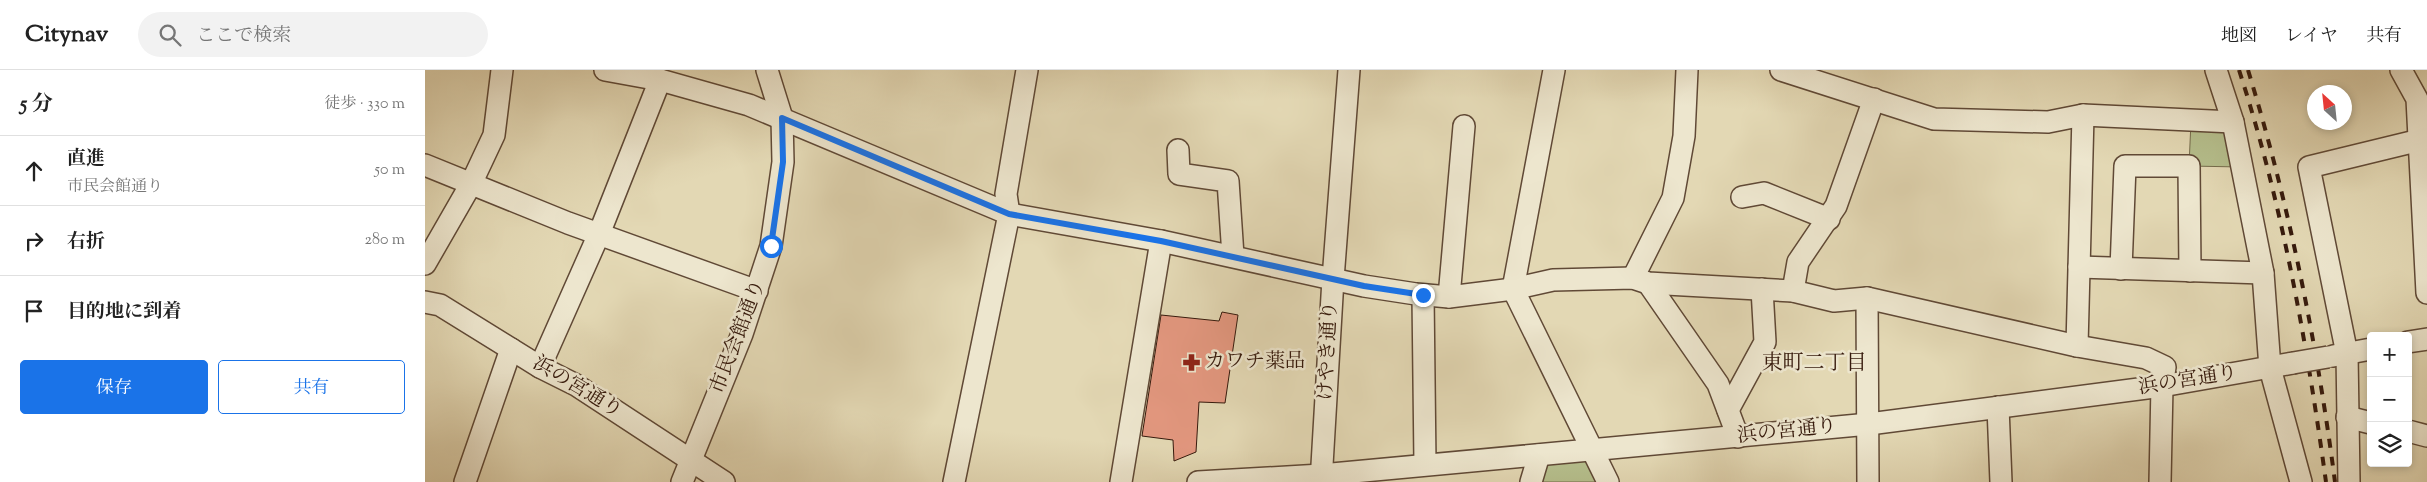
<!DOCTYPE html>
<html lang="ja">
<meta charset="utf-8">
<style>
body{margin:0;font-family:"Sorts Mill Goudy","Noto Serif JP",serif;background:#f2f2f2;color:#222}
.controls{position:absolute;right:15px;bottom:15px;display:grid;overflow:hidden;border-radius:5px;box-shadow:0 2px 8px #0003}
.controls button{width:45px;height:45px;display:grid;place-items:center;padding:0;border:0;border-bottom:1px solid #e0e0e0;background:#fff;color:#222;font:25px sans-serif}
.compass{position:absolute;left:1882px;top:15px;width:45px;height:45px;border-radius:50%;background:#fff;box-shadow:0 2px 8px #0003;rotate:333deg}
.stop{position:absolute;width:15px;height:15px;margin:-11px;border:4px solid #1a73e8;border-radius:50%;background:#fff}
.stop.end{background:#1a73e8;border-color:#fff;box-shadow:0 1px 5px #0008}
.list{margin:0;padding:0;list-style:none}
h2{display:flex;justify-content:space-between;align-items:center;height:65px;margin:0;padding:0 20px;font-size:21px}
h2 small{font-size:16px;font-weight:400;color:#767676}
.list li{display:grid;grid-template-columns:32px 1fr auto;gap:15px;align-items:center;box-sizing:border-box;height:70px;padding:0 20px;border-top:1px solid #e0e0e0}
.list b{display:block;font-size:19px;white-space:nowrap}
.list p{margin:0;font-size:16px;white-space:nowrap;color:#767676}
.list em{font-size:16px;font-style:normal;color:#767676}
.actions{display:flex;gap:10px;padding:15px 20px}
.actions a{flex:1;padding:11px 0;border:1px solid #1a73e8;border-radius:5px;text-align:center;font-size:18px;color:#1a73e8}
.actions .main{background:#1a73e8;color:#fff}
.icon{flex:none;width:28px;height:28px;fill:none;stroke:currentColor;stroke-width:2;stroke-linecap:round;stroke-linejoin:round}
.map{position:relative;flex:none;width:2002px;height:412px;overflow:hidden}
header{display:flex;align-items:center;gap:30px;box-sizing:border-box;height:70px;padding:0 25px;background:#fff;border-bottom:1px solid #e0e0e0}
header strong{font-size:24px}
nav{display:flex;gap:28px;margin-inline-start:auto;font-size:18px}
.search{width:350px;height:45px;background:#f2f2f2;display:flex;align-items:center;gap:12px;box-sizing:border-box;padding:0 18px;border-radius:28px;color:#767676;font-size:19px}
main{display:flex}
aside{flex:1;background:#fff}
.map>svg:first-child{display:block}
.green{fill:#b5be8c;stroke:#756c4c}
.building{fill:#e49880;stroke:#35190c}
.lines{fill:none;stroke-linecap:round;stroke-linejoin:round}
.minor-casing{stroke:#604936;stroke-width:24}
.minor{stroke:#ede6ce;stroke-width:21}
.rail{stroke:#35190c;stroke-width:4;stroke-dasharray:9 9;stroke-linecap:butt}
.minor-bridge-casing{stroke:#604936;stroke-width:24;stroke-linecap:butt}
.minor-bridge{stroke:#ede6ce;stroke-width:21}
.route{stroke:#1a73e8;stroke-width:6}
.labels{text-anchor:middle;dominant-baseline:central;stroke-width:5;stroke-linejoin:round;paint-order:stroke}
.street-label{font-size:20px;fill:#35190c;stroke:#ede6ce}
.poi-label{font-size:20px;fill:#35190c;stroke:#ede6ce;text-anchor:start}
.neighbourhood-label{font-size:21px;fill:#35190c;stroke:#ede6ce}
</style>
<header>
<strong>Citynav</strong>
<div class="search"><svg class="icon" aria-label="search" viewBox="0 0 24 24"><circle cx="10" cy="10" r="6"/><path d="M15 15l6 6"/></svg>ここで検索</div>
<nav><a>地図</a><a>レイヤ</a><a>共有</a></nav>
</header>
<main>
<aside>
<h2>5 分<small>徒歩 · 330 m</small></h2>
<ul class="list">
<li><svg class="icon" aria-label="ahead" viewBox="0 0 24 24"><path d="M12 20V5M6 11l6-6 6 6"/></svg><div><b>直進</b><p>市民会館通り</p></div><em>50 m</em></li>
<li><svg class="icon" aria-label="right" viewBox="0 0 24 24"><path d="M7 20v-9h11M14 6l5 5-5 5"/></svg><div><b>右折</b></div><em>280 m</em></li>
<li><svg class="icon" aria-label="arrive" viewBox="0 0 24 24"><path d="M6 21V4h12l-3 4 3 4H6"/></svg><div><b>目的地に到着</b></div></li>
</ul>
<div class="actions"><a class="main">保存</a><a>共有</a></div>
</aside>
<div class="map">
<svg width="2002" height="412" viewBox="0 0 2002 412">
<rect width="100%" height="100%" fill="#e3d8b4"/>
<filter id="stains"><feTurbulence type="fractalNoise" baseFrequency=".004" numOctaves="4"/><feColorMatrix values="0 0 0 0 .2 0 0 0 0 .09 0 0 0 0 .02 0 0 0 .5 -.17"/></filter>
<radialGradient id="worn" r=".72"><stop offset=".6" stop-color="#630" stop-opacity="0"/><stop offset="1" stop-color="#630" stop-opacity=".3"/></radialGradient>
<!-- green -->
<g class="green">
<polygon points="1766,51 1808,52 1816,97 1764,96"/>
<polygon points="1168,380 1183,412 1111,412 1118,391"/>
</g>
<!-- building -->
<polygon class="building" points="797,242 813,245 800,333 774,332 771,382 749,391 748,370 717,366 736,245 794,251"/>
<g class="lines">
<defs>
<g id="minor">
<polyline points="180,0 235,10 324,35 584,144 736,171 939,216 991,224 1024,227 1088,219 1128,210 1208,208 1223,213 1368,221 1409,231 1442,228 1652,276 1721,288 1740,297 1737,316 1735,412"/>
<polyline points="1129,0 1088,219 1183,412"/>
<polyline points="1356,0 1509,49 1623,52 1658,45 1808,52"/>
<polyline points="1791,0 1808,52 1838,203 1845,298 1876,412"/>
<polyline points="1976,0 1992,29 2002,223"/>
<polyline points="753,80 754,104 803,111 808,186"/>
<polyline points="0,95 143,153 332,221"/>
<polyline points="1317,127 1339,123 1404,149"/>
<polyline points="0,194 46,114 69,65 77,0"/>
<polyline points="1654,197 1838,203"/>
<polyline points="1696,199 1700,96 1764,96 1765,201"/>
<polyline points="1208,208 1248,128 1259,66 1262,0"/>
<polyline points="1223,213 1293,314 1313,367"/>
<polyline points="1368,221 1373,192 1411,136 1449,29"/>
<polyline points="998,225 1000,394"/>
<polyline points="1024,227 1039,56"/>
<polyline points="1442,228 1443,412"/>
<polyline points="0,232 15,235 115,297 151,315 299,412"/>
<polyline points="1983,272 2002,269"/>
<polyline points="1652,276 1658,45"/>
<polyline points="1908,286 1946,279"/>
<polyline points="115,297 174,164 235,10"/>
<polyline points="1573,337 1576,412"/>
<polyline points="1303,340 1340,272 1337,219"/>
<polyline points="1922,347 1946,353"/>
<polyline points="1983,361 2002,366"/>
<polyline points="40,412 86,279"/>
<polyline points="257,412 317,264 346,176 358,92 357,48 342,0"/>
<polyline points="529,412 584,144 581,124 602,0"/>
<polyline points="696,412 736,171"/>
<polyline points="773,412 896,405 1444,354 1737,316 1868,293"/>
<polyline points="896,412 908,209 924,0"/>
<polyline points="1106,412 1114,385"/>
<polyline points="1924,412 1922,284 1884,97 1995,70"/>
</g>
</defs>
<!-- minor casing -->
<use href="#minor" class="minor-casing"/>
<!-- minor -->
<use href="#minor" class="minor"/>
<!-- rail -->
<g class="rail">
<path d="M1814 0C1857 132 1882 274 1901 412"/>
<path d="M1823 0C1864 134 1892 273 1910 412"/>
</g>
<defs>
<polyline id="minor-bridge" points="1868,293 1903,287"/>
</defs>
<!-- minor-bridge casing -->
<use href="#minor-bridge" class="minor-bridge-casing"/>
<!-- minor-bridge -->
<use href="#minor-bridge" class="minor-bridge"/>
</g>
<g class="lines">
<!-- route -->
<polyline class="route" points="346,176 358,92 357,48 584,144 736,171 939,216 998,225"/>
</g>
<!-- icons -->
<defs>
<symbol id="pharmacy-bare" viewBox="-9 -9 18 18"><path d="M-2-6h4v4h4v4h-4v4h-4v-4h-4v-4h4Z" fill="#8f2418" stroke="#ede6ce" stroke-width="2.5" paint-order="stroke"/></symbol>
</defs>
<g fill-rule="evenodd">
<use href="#pharmacy-bare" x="754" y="280" width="25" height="25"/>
</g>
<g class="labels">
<!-- street labels -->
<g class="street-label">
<text transform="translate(314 267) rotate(-69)">市民会館通り</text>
<text transform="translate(904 281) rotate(-87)">けやき通り</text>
<text transform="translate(1763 311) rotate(-9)">浜の宮通り</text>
<text transform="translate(152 318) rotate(31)">浜の宮通り</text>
<text transform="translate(1362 362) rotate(-6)">浜の宮通り</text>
</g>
<!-- poi labels -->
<g class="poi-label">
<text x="780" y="292">カワチ薬品</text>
</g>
<!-- neighbourhood labels -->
<g class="neighbourhood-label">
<text x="1389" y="294">東町二丁目</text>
</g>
</g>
<rect width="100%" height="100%" filter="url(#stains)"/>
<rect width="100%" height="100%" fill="url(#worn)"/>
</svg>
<div class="controls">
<button>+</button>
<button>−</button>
<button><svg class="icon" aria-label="layers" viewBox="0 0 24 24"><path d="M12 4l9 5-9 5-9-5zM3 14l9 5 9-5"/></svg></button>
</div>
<svg class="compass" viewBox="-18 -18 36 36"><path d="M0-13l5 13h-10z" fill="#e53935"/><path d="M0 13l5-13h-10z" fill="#767676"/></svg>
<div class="stop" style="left:346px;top:176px"></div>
<div class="stop end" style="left:998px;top:225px"></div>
</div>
</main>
